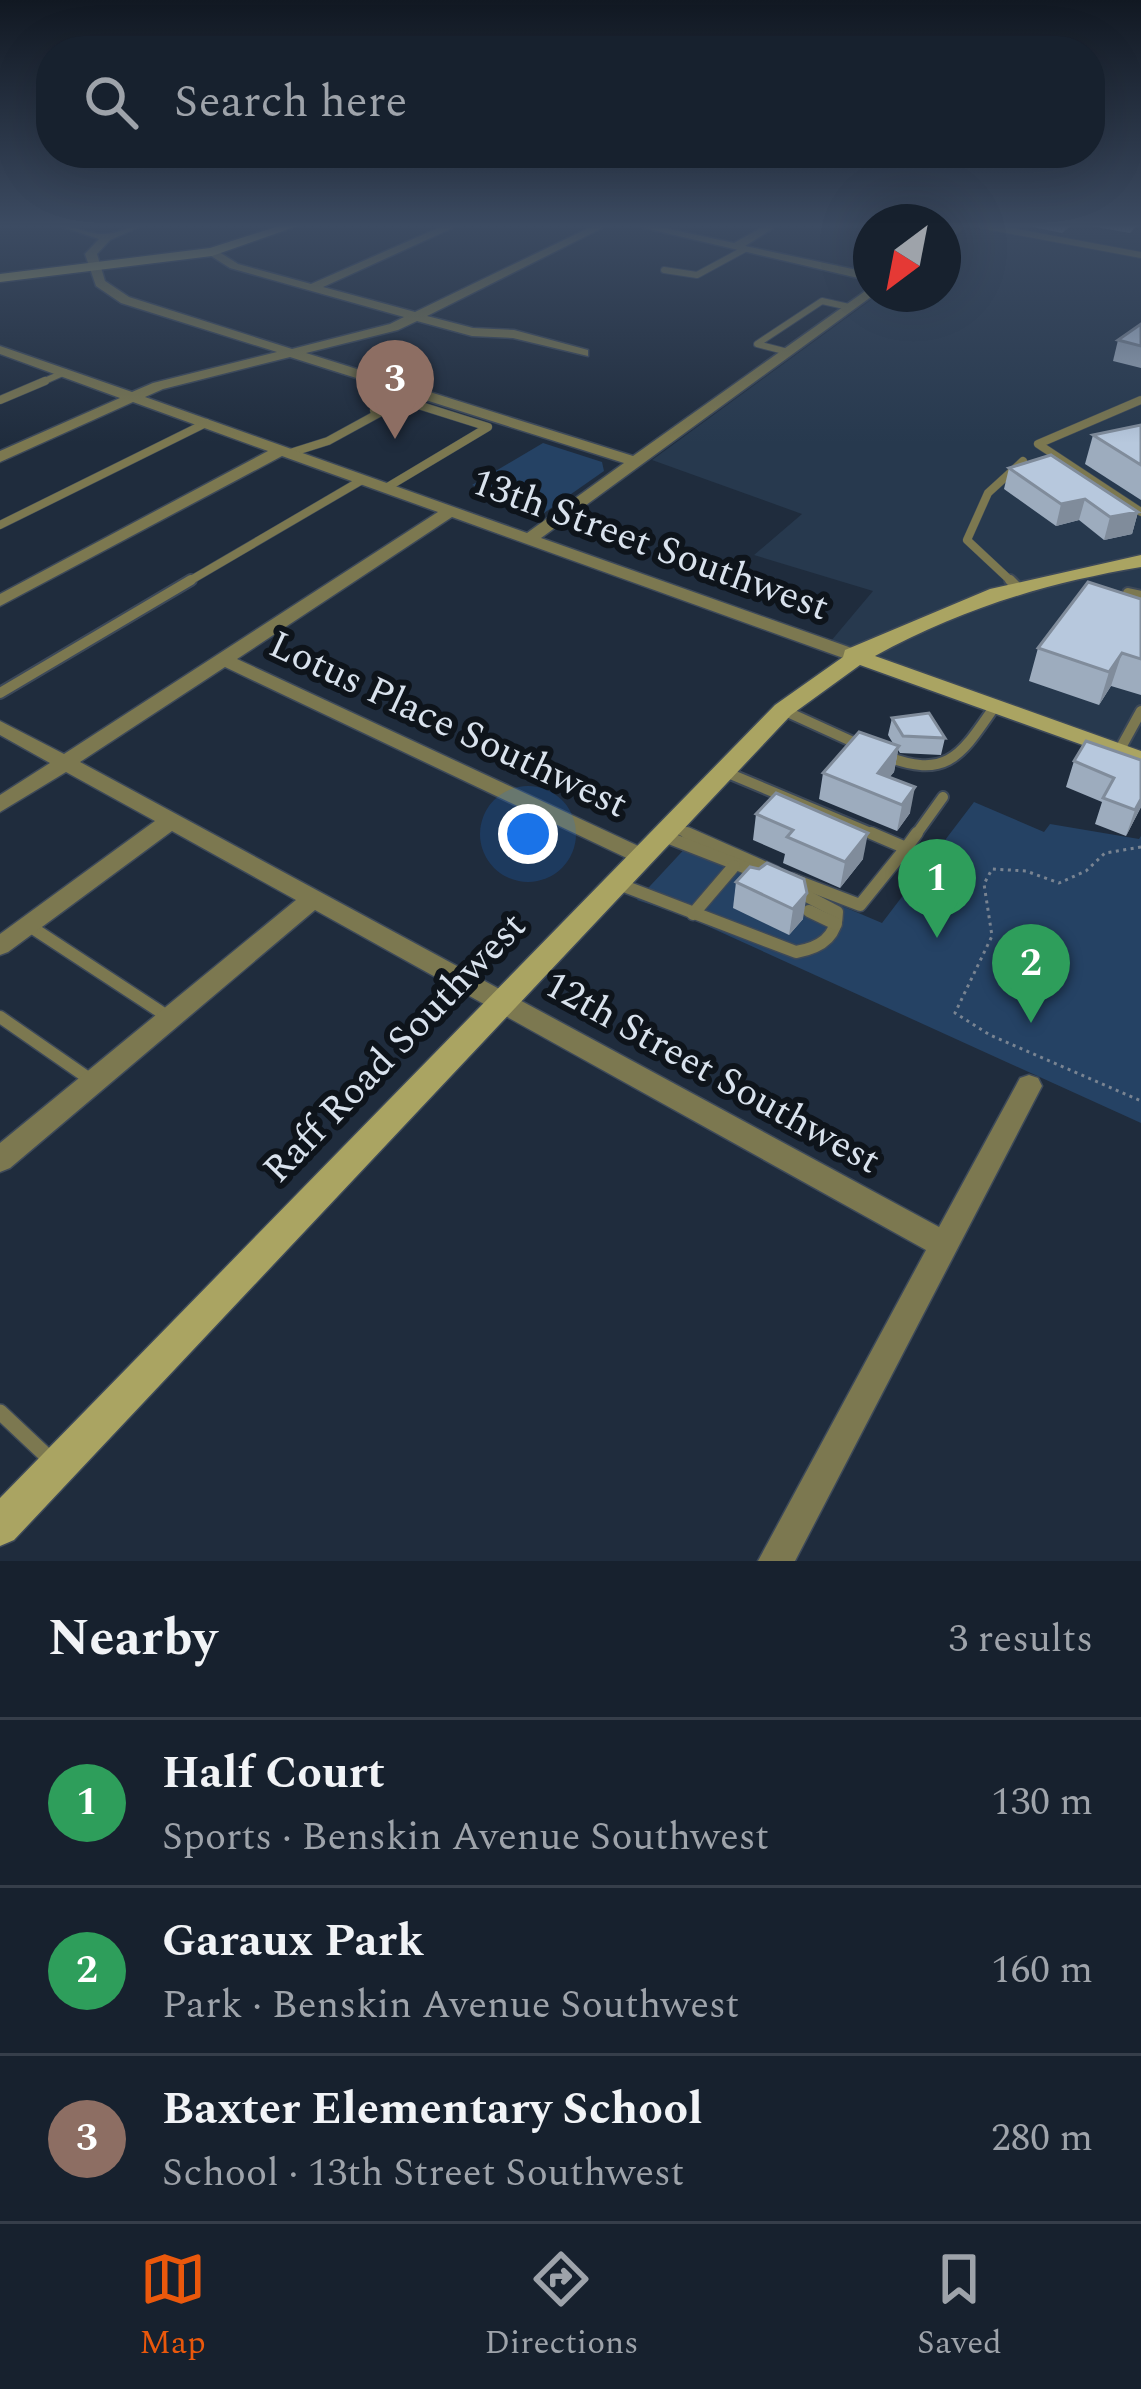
<!DOCTYPE html>
<meta charset="utf-8">
<style>
body{margin:0;font-family:Spectral,serif;background:#242e3a;color:#f1f3f6}
.compass{position:absolute;left:853px;top:204px;width:108px;height:108px;border-radius:50%;background:#17212e;box-shadow:0 12px 48px #0002;rotate:212deg}
.you{position:absolute;left:528px;top:834px;width:42px;height:42px;margin:-30px;border:9px solid #fff;border-radius:50%;background:#1a73e8;box-shadow:0 0 0 18px #1a73e833}
.badge{display:grid;place-items:center;width:78px;height:78px;border-radius:50%;background:#ea580c;color:#fff;font-size:39px;font-weight:700}
.pin{position:absolute;translate:-50% -99px;filter:drop-shadow(0 3px 6px #0008)}
.pin::after{content:'';position:absolute;top:63px;width:42px;height:36px;background:inherit;clip-path:polygon(0 0,100% 0,50% 100%)}
.list{margin:0;padding:0;list-style:none}
h2{display:flex;justify-content:space-between;align-items:center;height:156px;margin:0;padding:0 48px;font-size:51px}
h2 small{font-size:39px;font-weight:400;color:#9ea3aa}
.list li{display:grid;grid-template-columns:78px 1fr auto;gap:36px;align-items:center;box-sizing:border-box;height:168px;padding:0 48px;border-top:3px solid #363e4a}
.list b{display:block;font-size:45px;white-space:nowrap}
.list p{margin:0;font-size:39px;white-space:nowrap;color:#9ea3aa}
.list em{font-size:39px;font-style:normal;color:#9ea3aa}
.icon{flex:none;width:66px;height:66px;fill:none;stroke:currentColor;stroke-width:2;stroke-linecap:round;stroke-linejoin:round}
.map{position:relative;flex:none;width:1141px;height:1561px;overflow:hidden}
.search{position:absolute;background:#17212e;box-shadow:0 12px 48px #0002;left:36px;right:36px;top:36px;height:132px;display:flex;align-items:center;gap:30px;box-sizing:border-box;padding:0 42px;border-radius:48px;color:#9ea3aa;font-size:45px}
.sheet{height:660px;background:#17212e}
nav{display:flex;justify-content:space-around;align-items:center;box-sizing:border-box;height:168px;border-top:3px solid #363e4a;background:#17212e;font-size:33px;color:#9ea3aa}
nav a{display:grid;justify-items:center;gap:6px}
nav .on{color:#ea580c}
.map>svg:first-child{display:block}
.built{fill:#27394e}
.green{fill:#254264}
.lines{fill:none;stroke-linecap:round;stroke-linejoin:round}
.lane-far4-casing{stroke:#3d4959;stroke-width:8}
.lane-far3-casing{stroke:#3d4959;stroke-width:9}
.lane-far2-casing{stroke:#3d4959;stroke-width:14}
.lane-far1-casing{stroke:#3d4959;stroke-width:15}
.lane-casing{stroke:#3d4959;stroke-width:18}
.street-casing{stroke:#3d4959;stroke-width:3}
.secondary-casing{stroke:#3d4959;stroke-width:3}
.path{stroke:#798492;stroke-width:3;stroke-dasharray:3 4.5;stroke-linecap:butt}
.lane-far4{stroke:#7c7850;stroke-width:6}
.lane-far3{stroke:#7c7850;stroke-width:8}
.lane-far2{stroke:#7c7850;stroke-width:10}
.lane-far1{stroke:#7c7850;stroke-width:12}
.lane{stroke:#7c7850;stroke-width:15}
.street{fill:#7c7850;fill-rule:evenodd}
.secondary{fill:#aaa462;fill-rule:evenodd}
.wall{fill:#9dacbe}
.shaded-wall{fill:#808c9b}
.building{fill:#b7c8dd;stroke:#808c9b;stroke-width:3}
.labels{text-anchor:middle;dominant-baseline:central;stroke-width:12;stroke-linejoin:round;paint-order:stroke}
.street-label{font-size:39px;fill:#d9e2ed;stroke:#0e141b}
</style>
<div class="map">
<svg width="1141" height="1561" viewBox="0 0 1141 1561">
<rect width="100%" height="100%" fill="#1f2c3d"/>
<!-- built -->
<polygon class="built" points="943,225 1141,225 1141,750 831,641 873,591 754,555 802,514 652,460 879,294 943,294 943,247 965,230"/>
<!-- green -->
<g class="green">
<polygon points="543,443 602,462 604,471 544,513 472,485"/>
<polygon points="974,802 1044,832 1050,824 1139,839 1141,836 1141,1123 685,916 637,900 691,842 882,923"/>
</g>
<g class="lines">
<defs>
<g id="lane-far4">
<polyline points="980,225 1141,255"/>
<polyline points="664,270 697,275 745,249"/>
<polyline points="788,352 757,344 822,301 849,307"/>
<polyline points="38,384 65,372"/>
</g>
<g id="lane-far3">
<polyline points="0,400 45,381"/>
<polyline points="1141,400 1038,444 1141,512"/>
<polyline points="290,453 328,441 381,412 374,410 396,398 488,427 386,488"/>
<polyline points="0,525 206,423"/>
<polyline points="186,583 362,480"/>
<polyline points="1013,583 967,540 988,493 1023,461"/>
</g>
<g id="lane-far2">
<polyline points="1010,580 1016,586"/>
<polyline points="1128,593 1141,596"/>
<polyline points="0,693 191,580"/>
<polyline points="783,710 862,746"/>
<polyline points="1119,751 1141,711"/>
<path d="M885 756C948 780 961 755 995 706"/>
<polyline points="723,771 878,836"/>
<polyline points="671,826 694,836"/>
<polyline points="915,836 943,797"/>
</g>
<g id="lane-far1">
<polyline points="687,833 775,872"/>
<polyline points="664,836 759,873"/>
<polyline points="906,848 917,833"/>
<polyline points="792,879 860,905 906,848 871,833"/>
<path d="M616 883 796 952C819 948 837 938 837 912L797 891"/>
<polyline points="809,911 836,924"/>
<polyline points="693,914 734,866"/>
<polyline points="28,925 170,1018"/>
<polyline points="0,1017 91,1080"/>
</g>
<polyline id="lane" points="0,1412 51,1460"/>
<g id="street">
<path d="M56 225C72 225 90 235 105 234 119 234 130 225 144 225L110 240 97 254 105 281 129 297 292 349 390 324 404 317 230 268 208 254V250H216L238 264 311 284 445 225H459L323 287 415 312 595 225H608L427 316 473 328 514 330 588 350V356L513 338 472 336 417 321 398 330 306 353 633 456 871 287V294H875L541 538 860 651 862 655 860 659H846L452 517 237 659 649 851 652 856 649 861H633L225 667 80 762 939 1227 1020 1078 1029 1075 1038 1078 1042 1086 795 1561H758L926 1250 315 910 10 1168 0 1172V1143L296 900 172 831 8 952 0 955V934L155 821 66 772 0 812V795L50 763 0 735V721L64 754 438 512 282 456 0 606V594L268 451 133 402 0 462V451L120 398 0 354V346L132 392 153 383 277 352 121 303 96 286 85 254 99 239ZM290 357 624 463 527 533 145 397 163 389Z"/>
<polygon points="632,225 651,225 734,243 766,225 778,225 745,246 871,273 871,281"/>
<polygon points="956,225 968,225 943,242 943,234"/>
</g>
<g id="secondary">
<polygon points="282,225 300,225 212,256 0,282 0,274 210,248"/>
<path d="M1141 555V567C1046 583 960 609 875 656L1141 751V766L860 665 791 715 14 1540 0 1546V1498L775 705 843 657 845 650 990 589Z"/>
</g>
</defs>
<!-- lane-far4 casing -->
<use href="#lane-far4" class="lane-far4-casing"/>
<!-- lane-far3 casing -->
<use href="#lane-far3" class="lane-far3-casing"/>
<!-- lane-far2 casing -->
<use href="#lane-far2" class="lane-far2-casing"/>
<!-- lane-far1 casing -->
<use href="#lane-far1" class="lane-far1-casing"/>
<!-- lane casing -->
<use href="#lane" class="lane-casing"/>
<!-- street casing -->
<use href="#street" class="street-casing"/>
<!-- secondary casing -->
<use href="#secondary" class="secondary-casing"/>
<!-- path -->
<polyline class="path" points="1141,847 1105,853 1086,871 1059,883 1026,871 992,869 984,884 992,936 955,1013 990,1035 1141,1101"/>
<!-- lane-far4 -->
<use href="#lane-far4" class="lane-far4"/>
<!-- lane-far3 -->
<use href="#lane-far3" class="lane-far3"/>
<!-- lane-far2 -->
<use href="#lane-far2" class="lane-far2"/>
<!-- lane-far1 -->
<use href="#lane-far1" class="lane-far1"/>
<!-- lane -->
<use href="#lane" class="lane"/>
<!-- street -->
<use href="#street" class="street"/>
<!-- secondary -->
<use href="#secondary" class="secondary"/>
</g>
<!-- wall -->
<g class="wall">
<polygon points="1034,225 1072,225 1062,233 1033,227"/>
<polygon points="1084,225 1138,225 1130,233"/>
<polygon points="1141,324 1141,368 1113,361 1118,340"/>
<polygon points="1141,425 1141,500 1085,464 1093,435"/>
<polygon points="1009,468 1138,512 1132,534 1104,540 1079,520 1056,526 1004,489"/>
<polygon points="1141,599 1141,695 1111,686 1099,705 1029,681 1038,648"/>
<polygon points="892,718 945,738 941,755 900,753 898,750 894,772 889,777 910,813 897,831 819,799 823,773 894,745 888,735"/>
<polygon points="1086,741 1141,807 1126,836 1095,824 1102,802 1066,787 1074,761"/>
<polygon points="756,814 863,859 840,888 783,863 785,854 753,840"/>
<polygon points="750,867 803,919 789,935 733,908 736,882"/>
</g>
<!-- shaded-wall -->
<g class="shaded-wall">
<polygon points="1085,499 1079,520 1056,526 1061,504"/>
<polygon points="1138,512 1132,534 1104,540 1110,517"/>
<polygon points="1122,653 1111,686 1099,705 1109,672"/>
<polygon points="899,746 894,772 876,794 878,773"/>
<polygon points="915,787 910,813 897,831 902,805"/>
<polygon points="1141,799 1141,807 1126,836 1135,810"/>
<polygon points="868,833 863,859 840,888 845,862"/>
<polygon points="807,893 803,919 789,935 793,909"/>
</g>
<!-- building -->
<g class="building">
<polygon points="1141,324 1141,346 1118,340"/>
<polygon points="1141,425 1141,465 1093,435"/>
<polygon points="1051,455 1138,512 1110,517 1085,499 1061,504 1009,468"/>
<polygon points="1088,582 1141,599 1141,659 1122,653 1109,672 1038,648"/>
<polygon points="929,713 945,738 903,736 892,718"/>
<polygon points="859,732 899,746 878,773 915,787 902,805 823,773"/>
<polygon points="1086,741 1141,760 1141,799 1135,810 1103,798 1114,778 1074,761"/>
<polygon points="776,793 868,833 845,862 787,837 793,830 756,814"/>
<polygon points="767,863 804,879 807,893 793,909 736,882 750,867 759,869"/>
</g>
<!-- sky -->
<linearGradient id="sky" x2="0" y2="1"><stop stop-color="#111822"/><stop offset="0.51" stop-color="#3c4b62"/><stop offset="1" stop-color="#3c4b62" stop-opacity="0"/></linearGradient>
<rect width="1141" height="443" fill="url(#sky)"/>
<g class="labels">
<!-- street labels -->
<g class="street-label">
<text transform="translate(650 545) rotate(20)">13th Street Southwest</text>
<text transform="translate(448 725) rotate(25)">Lotus Place Southwest</text>
<text transform="translate(395 1048) rotate(-46)">Raff Road Southwest</text>
<text transform="translate(712 1073) rotate(29)">12th Street Southwest</text>
</g>
</g>
</svg>
<svg class="compass" viewBox="-18 -18 36 36"><path d="M0-13l5 13h-10z" fill="#e53935"/><path d="M0 13l5-13h-10z" fill="#9ea3aa"/></svg>
<div class="you"></div>
<div class="pin badge" style="left:937px;top:938px;background:#2e9e5b">1</div>
<div class="pin badge" style="left:1031px;top:1023px;background:#2e9e5b">2</div>
<div class="pin badge" style="left:395px;top:439px;background:#8d6e63">3</div>
<div class="search"><svg class="icon" aria-label="search" viewBox="0 0 24 24"><circle cx="10" cy="10" r="6"/><path d="M15 15l6 6"/></svg>Search here</div>
</div>
<section class="sheet">
<h2>Nearby<small>3 results</small></h2>
<ul class="list">
<li><span class="badge" style="background:#2e9e5b">1</span><div><b>Half Court</b><p>Sports · Benskin Avenue Southwest</p></div><em>130 m</em></li>
<li><span class="badge" style="background:#2e9e5b">2</span><div><b>Garaux Park</b><p>Park · Benskin Avenue Southwest</p></div><em>160 m</em></li>
<li><span class="badge" style="background:#8d6e63">3</span><div><b>Baxter Elementary School</b><p>School · 13th Street Southwest</p></div><em>280 m</em></li>
</ul>
</section>
<nav>
<a class="on"><svg class="icon" aria-label="map" viewBox="0 0 24 24"><path d="M3 6l6-2 6 2 6-2v14l-6 2-6-2-6 2zM9 4v14M15 6v14"/></svg>Map</a>
<a><svg class="icon" aria-label="directions" viewBox="0 0 24 24"><path d="M12 3l9 9-9 9-9-9zM9 14v-3h6M13 9l2 2-2 2"/></svg>Directions</a>
<a><svg class="icon" aria-label="saved" viewBox="0 0 24 24"><path d="M7 4h10v16l-5-4-5 4z"/></svg>Saved</a>
</nav>
